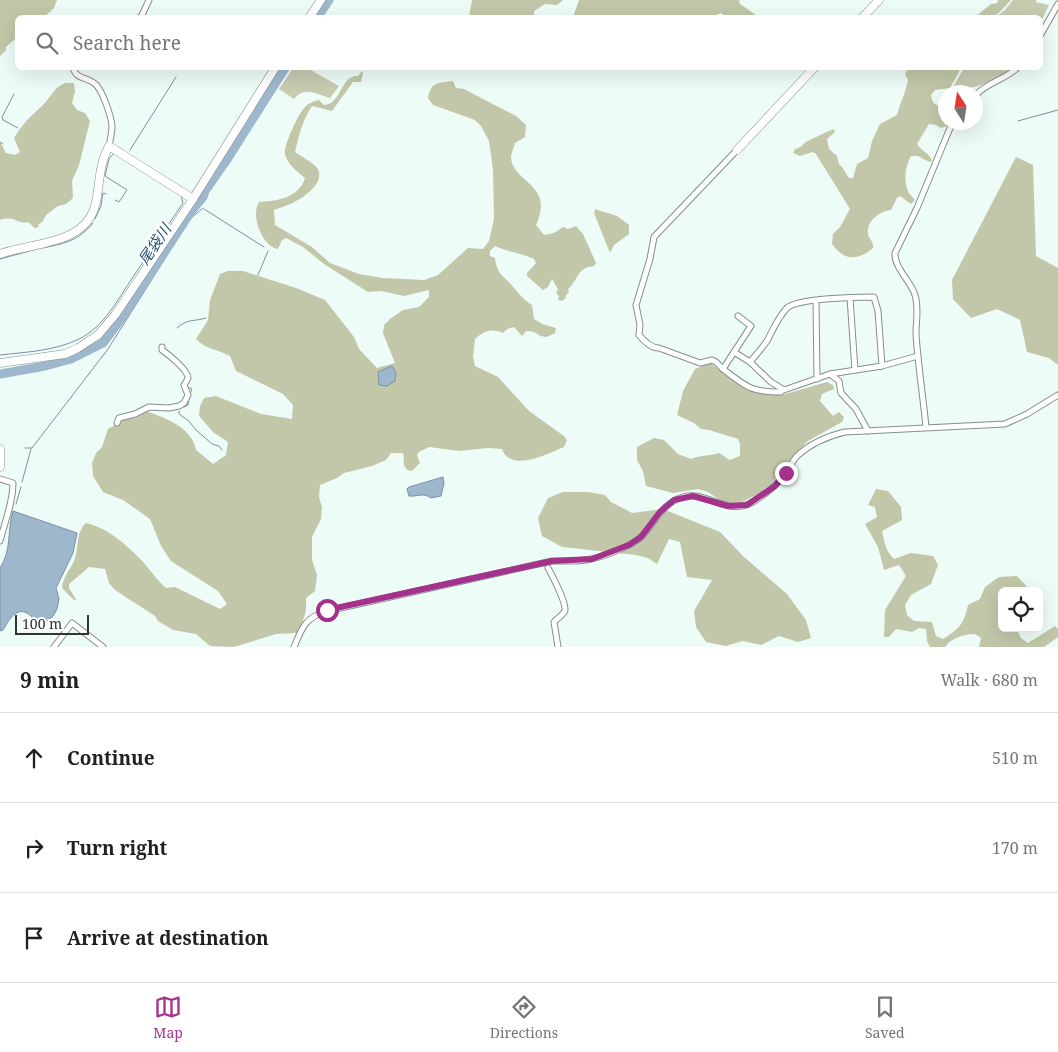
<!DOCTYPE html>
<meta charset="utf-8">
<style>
body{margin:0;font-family:"Noto Serif","Noto Sans JP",serif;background:#f6f6f6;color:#202124}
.controls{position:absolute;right:15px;bottom:15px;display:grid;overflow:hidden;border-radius:8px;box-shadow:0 5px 20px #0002}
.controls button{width:45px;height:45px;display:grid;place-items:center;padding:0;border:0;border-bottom:1px solid #e0e0e0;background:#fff;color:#202124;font:25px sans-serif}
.compass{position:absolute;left:938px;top:85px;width:45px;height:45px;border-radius:50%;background:#fff;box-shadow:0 5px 20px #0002;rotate:348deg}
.scale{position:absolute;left:15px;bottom:12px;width:74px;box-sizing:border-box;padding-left:5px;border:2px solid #303534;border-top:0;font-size:14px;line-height:18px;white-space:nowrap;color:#303534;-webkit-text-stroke:4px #fff;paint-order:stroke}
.stop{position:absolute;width:15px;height:15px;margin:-11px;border:4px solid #a4318c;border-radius:50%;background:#fff}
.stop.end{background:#a4318c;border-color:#fff;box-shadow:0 1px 5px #0008}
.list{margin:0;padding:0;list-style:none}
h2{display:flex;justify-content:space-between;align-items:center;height:65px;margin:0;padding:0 20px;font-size:21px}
h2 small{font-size:16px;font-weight:400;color:#757577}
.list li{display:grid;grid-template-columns:32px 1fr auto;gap:15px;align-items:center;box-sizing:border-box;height:90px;padding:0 20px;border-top:1px solid #e0e0e0}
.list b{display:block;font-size:19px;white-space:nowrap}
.list em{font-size:16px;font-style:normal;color:#757577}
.icon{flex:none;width:28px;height:28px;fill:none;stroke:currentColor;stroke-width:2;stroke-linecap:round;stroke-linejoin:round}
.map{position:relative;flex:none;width:1058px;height:647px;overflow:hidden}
.search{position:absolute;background:#fff;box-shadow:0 5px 20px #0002;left:15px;right:15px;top:15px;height:55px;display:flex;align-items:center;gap:12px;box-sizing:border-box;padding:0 18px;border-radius:8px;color:#757577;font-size:19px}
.sheet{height:335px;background:#fff}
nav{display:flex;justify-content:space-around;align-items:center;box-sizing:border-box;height:70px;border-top:1px solid #e0e0e0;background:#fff;font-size:14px;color:#757577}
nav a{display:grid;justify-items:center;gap:2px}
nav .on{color:#a4318c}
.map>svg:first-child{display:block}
.green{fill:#c7cbb2}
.forest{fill:#c1c7a8}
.water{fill:#9db7cd;stroke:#7c909f}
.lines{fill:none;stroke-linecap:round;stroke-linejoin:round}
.stream{stroke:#7c909f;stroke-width:1}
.river{stroke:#9db7cd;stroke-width:9}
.street-casing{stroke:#838f8c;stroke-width:7}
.secondary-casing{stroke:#838f8c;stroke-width:9}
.street{stroke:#fff;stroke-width:5}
.secondary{stroke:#fff;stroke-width:8}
.route{stroke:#a4318c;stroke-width:6}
.labels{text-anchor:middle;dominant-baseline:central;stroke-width:4.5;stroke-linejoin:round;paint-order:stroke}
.water-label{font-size:15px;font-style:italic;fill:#245070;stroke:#fff}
</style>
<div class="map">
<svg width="1058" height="647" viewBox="0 0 1058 647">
<rect width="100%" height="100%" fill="#eefcf8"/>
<!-- green -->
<g class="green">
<polygon points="1013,0 1036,0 1036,2 1049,5 1041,22 1040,18 995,17 1004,11"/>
<path d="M293 68H307L339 86 330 98C318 94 303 86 294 99L279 89Z"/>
<path d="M964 68H1012C1002 79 968 93 953 87Z"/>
</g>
<!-- forest -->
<g class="forest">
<polygon points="0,0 57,0 54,8 44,17 18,18 17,33 15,39 6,47 6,50 0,56"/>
<polygon points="472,0 563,0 557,5 545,4 534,11 534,17 469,17"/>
<polygon points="579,0 739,0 740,4 756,15 755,17 727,17 721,13 709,18 573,17"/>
<path d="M998 0H1011C995 16 999 18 975 17L991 4 997 3Z"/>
<path d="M909 68H961L950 88 935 90 931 95C932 103 935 106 944 107L945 105 946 122 948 123 947 126 941 128 936 125 929 124 917 144C921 151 930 153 932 161L929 162 918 156H911C906 165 903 180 908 191 909 194 913 197 915 200L911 204 900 196 897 198 891 210C880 211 866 221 868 234 869 240 874 241 873 248 857 261 844 261 832 244L833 234 840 227 850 209 816 154 813 152 800 156 793 153 795 149C801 148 802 145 806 142 810 140 830 130 834 129L835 132 827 139 829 149 837 156 839 164 842 167 849 178H853L857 164 868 158 872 141 880 124 897 115C900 103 906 92 908 80L905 74Z"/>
<path d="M362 71 363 73 361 82H353L332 111 312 106C302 121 299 135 295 152 302 157 312 162 317 168 326 181 306 196 296 201 290 205 281 207 274 210L275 225 312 247 330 263 359 274 383 278 424 280 438 275 468 248 483 249 489 241 494 219 493 170 489 141 481 126 475 120 433 105 428 98C431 82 438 83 453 81L456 88 464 89 516 116 526 125 525 137 515 143C514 147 511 154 511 158 513 183 555 184 536 225L544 235 554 233 563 227 568 229 576 226 583 234 596 263 594 266C576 268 580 278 568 289L569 292 566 295 565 299 562 301 558 300 559 296 556 293 558 289 552 279 548 287 543 290 527 276V273L536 263 534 259C521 253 508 252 495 246L490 251V256L495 258C497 276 505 276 514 288 521 296 523 299 532 305L534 319 542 324 556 328 555 333 547 337 540 336C536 332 532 331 526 331L522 336 514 327 507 329 503 333C491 328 484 331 475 339L473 356 475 366 498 377 529 411 564 436 567 440 564 447C548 454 510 473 502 449L488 448 459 451 429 447 419 452 417 455 420 463 412 471C401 470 405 460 403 453H391L386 460 372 466 344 473 337 478 320 485 319 497 322 507 321 519 312 537V560L317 575 315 591 306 598C307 612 304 621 296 633L276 634 234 647 210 646 196 634 173 630 158 621 155 616 115 590 109 583 105 569 89 567 69 584V588L76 599 75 601 62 588C63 576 72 568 75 558 79 545 76 532 86 523 108 528 127 545 143 562 151 571 157 580 166 588L175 587 220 609 227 604 218 591 171 561 161 546 150 519 123 500 103 492 93 476 92 463 96 453 102 447 108 429 127 418C136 420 140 416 146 411 165 418 192 427 196 450L213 464 226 455 228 442 213 432 199 416 200 406 204 398 216 396 261 414 292 419 293 405 283 394 236 371 230 356C219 350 203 348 196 339L208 320 210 300 220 274 228 271H243L296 288 325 300 354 337 359 349 377 368 395 363 383 333 384 325 390 319 403 310 419 307 429 297V290L404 296 381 291 368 292 324 264 303 247 286 238 282 240 278 249C263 247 250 216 259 202 277 201 299 198 305 178 298 172 287 164 285 154 283 147 299 112 305 107 309 103 313 101 319 100L324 105C342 104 340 75 358 76Z"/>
<path d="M65 83H74L75 92 72 103 77 110 85 113 90 121 79 165 72 181 73 198 66 204 58 206 46 215 43 221 38 225 39 227 35 228 28 222C17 225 15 215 0 220V142L6 153 15 155 20 152 14 138C23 123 31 116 43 105 52 96 52 89 65 83Z"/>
<polygon points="1016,157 1033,165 1036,256 1058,268 1058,365 1049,358 1027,352 1020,320 997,309 971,318 953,299 952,280"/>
<polygon points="595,209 617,216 629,225 629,234 614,245 610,253 594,213"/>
<path d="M710 363 749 391 782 395 827 382 833 385 834 389 822 394 820 401 833 416 839 412 844 417 842 422 808 441 791 458 771 484 758 494 740 503H729L721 501 708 492 698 489 673 493 646 486 643 471 637 460V447L654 438 664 440 678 454 691 459C700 455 709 456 719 453L730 460 740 456V444L738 439 709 430 701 429 694 423 677 415 683 391 695 369Z"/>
<path d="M876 489 888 491 901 507 902 520 882 531C884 541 886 552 894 559L911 553 933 556 938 565 931 584 911 595 905 605 907 615 914 621 932 622 936 636 943 639C959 629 964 624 968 605L980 599 985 587 999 577 1017 576 1029 589 1025 591H1002V628H1016L1021 638 1028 643 1055 626 1058 629V637L1044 647H979L981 638 975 634C964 634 951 638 945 647H930L927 641 926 629 919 628 912 632 896 629 889 637H884L885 610 906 576 899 565 884 570 878 547 865 524 877 517 875 507 868 505Z"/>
<polygon points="563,492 588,492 605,495 611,502 632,513 663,509 720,532 743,556 787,594 806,620 811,638 798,642 779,636 761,645 743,641 726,646 706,642 696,627 694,611 712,580 687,577 680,542 669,539 657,564 648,558 636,555 562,547 542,536 538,518 548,498"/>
</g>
<!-- water -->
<g class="water">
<polygon points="392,366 396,373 395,381 387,386 379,385 378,372"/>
<path d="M443 477 444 483 441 496 431 498C423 492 418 497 409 496L407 489 409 487Z"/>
<path d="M13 511 77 533 73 553 56 588 59 599 57 609 53 616 41 627C35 623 33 616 27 613 15 607 8 622 3 630L0 631V568C12 550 7 530 13 511Z"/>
</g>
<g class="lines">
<!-- stream -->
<g class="stream">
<polyline points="14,94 2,117 3,120 18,128"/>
<polyline points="1018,121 1058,110"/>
<polyline points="0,142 3,144"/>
<polyline points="130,150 176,77"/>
<polyline points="114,153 109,159 105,176 127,190 119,202 115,200"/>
<polyline points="196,204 199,206"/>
<polyline points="204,209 264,247"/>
<polyline points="95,219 101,206 103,193 106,194"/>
<path d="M42 248C63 244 79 241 93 223"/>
<polyline points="0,259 37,249"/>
<polyline points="258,275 268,251"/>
<path d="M177 328C188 318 194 322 206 318"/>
<path d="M0 355C26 352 55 351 79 339 104 327 118 299 133 277 150 252 166 228 183 203L181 195"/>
<polyline points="187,384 187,387 192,389 190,394"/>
<polyline points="184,407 188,405 189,398"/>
<polyline points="179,411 179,414 189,421 195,429 212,444 219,446 222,450"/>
<polyline points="130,417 133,418 140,414"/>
<polyline points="25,448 32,448 108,349 190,219 203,208"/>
<polyline points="22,482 31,449"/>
<polyline points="16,504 21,487"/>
</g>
<!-- river -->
<g class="river">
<polyline points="317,18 329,0"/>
<polyline points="0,374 45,366 71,359 103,343 121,319 190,213 203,197 205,191 226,161 285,68"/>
</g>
<defs>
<g id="street">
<polyline points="139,18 142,15 149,0"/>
<polyline points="1040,36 1058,4"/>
<path d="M73 68C77 80 85 76 94 83 102 88 111 116 112 126 112 133 110 140 109 146"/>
<path d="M976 95C987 82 1005 80 1017 68"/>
<path d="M737 150 654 237 650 259 636 305 640 325 639 335C645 342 651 348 659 348L700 363 712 360 716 362 723 369 751 326 738 316"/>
<polyline points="850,298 855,370"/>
<polyline points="816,301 817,379"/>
<polyline points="734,352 750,362 771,382 784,390 830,374 882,366 918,356"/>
<path d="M750 362C756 355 762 348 767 341 773 330 778 317 787 308 797 298 859 297 874 297L878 311 882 366"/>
<path d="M723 369C747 387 750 392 781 392L782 389"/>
<polyline points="830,374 839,381 841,393 856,409 868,431"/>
<path d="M117 423 119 418 135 414 149 407 169 408 179 406 184 403 188 395 184 385C185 384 187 380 188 378 188 370 168 354 162 350V347"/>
<path d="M926 427C923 396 918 365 916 334 916 321 919 308 915 295 911 281 894 268 895 253L917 208 950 128 955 122"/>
<path d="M0 479 13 483C13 503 5 521 0 541"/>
<path d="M548 568C552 575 566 602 565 610 564 615 557 618 554 622L558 647"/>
<polyline points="54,647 72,623 103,647"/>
<path d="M294 647C302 627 306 617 327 611L552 561C565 561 578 562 591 559 603 557 634 545 642 536 656 521 662 503 683 497 707 490 726 517 753 502 766 494 777 485 787 472 790 467 793 460 797 456 810 444 828 436 845 432L1005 424 1027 414 1058 395"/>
</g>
<g id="secondary">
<polyline points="309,18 321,0"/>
<polyline points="862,18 879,0"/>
<polyline points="737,150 814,68"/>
<path d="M0 254C33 242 87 246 96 202 100 182 99 164 109 146L193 199"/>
<polyline points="0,363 65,354 78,348 98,335 115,315 193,199 275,68"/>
<polyline points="0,449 0,467"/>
</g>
</defs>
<!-- street casing -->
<use href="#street" class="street-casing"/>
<!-- secondary casing -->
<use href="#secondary" class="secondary-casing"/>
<!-- street -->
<use href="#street" class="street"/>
<!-- secondary -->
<use href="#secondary" class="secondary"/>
</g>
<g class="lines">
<!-- route -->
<polyline class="route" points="327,610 552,561 592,559 629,545 641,537 660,512 674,500 693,496 728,506 747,505 775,486 786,473"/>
</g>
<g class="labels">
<!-- water labels -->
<g class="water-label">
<text transform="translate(154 244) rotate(-56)">尾袋川</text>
</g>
</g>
</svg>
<div class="controls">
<button><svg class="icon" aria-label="locate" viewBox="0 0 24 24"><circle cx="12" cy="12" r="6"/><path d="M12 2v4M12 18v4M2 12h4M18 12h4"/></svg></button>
</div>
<svg class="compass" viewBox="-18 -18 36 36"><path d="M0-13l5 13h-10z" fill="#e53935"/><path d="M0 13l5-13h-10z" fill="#757577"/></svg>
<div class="scale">100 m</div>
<div class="stop" style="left:327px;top:610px"></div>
<div class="stop end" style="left:786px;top:473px"></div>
<div class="search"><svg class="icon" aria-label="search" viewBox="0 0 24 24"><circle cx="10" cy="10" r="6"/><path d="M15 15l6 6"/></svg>Search here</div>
</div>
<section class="sheet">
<h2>9 min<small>Walk · 680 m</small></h2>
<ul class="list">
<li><svg class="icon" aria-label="ahead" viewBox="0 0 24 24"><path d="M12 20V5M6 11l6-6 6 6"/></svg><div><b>Continue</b></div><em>510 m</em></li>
<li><svg class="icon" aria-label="right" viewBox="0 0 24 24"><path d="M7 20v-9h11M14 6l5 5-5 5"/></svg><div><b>Turn right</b></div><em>170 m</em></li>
<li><svg class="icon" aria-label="arrive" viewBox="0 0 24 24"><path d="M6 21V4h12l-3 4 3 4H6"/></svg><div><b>Arrive at destination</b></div></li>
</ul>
</section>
<nav>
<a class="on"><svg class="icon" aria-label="map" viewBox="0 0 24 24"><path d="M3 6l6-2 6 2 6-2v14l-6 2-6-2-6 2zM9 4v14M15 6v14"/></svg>Map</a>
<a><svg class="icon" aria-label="directions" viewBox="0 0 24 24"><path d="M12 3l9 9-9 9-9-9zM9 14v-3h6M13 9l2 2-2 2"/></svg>Directions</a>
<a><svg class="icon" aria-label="saved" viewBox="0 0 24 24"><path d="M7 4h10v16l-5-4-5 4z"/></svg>Saved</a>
</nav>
